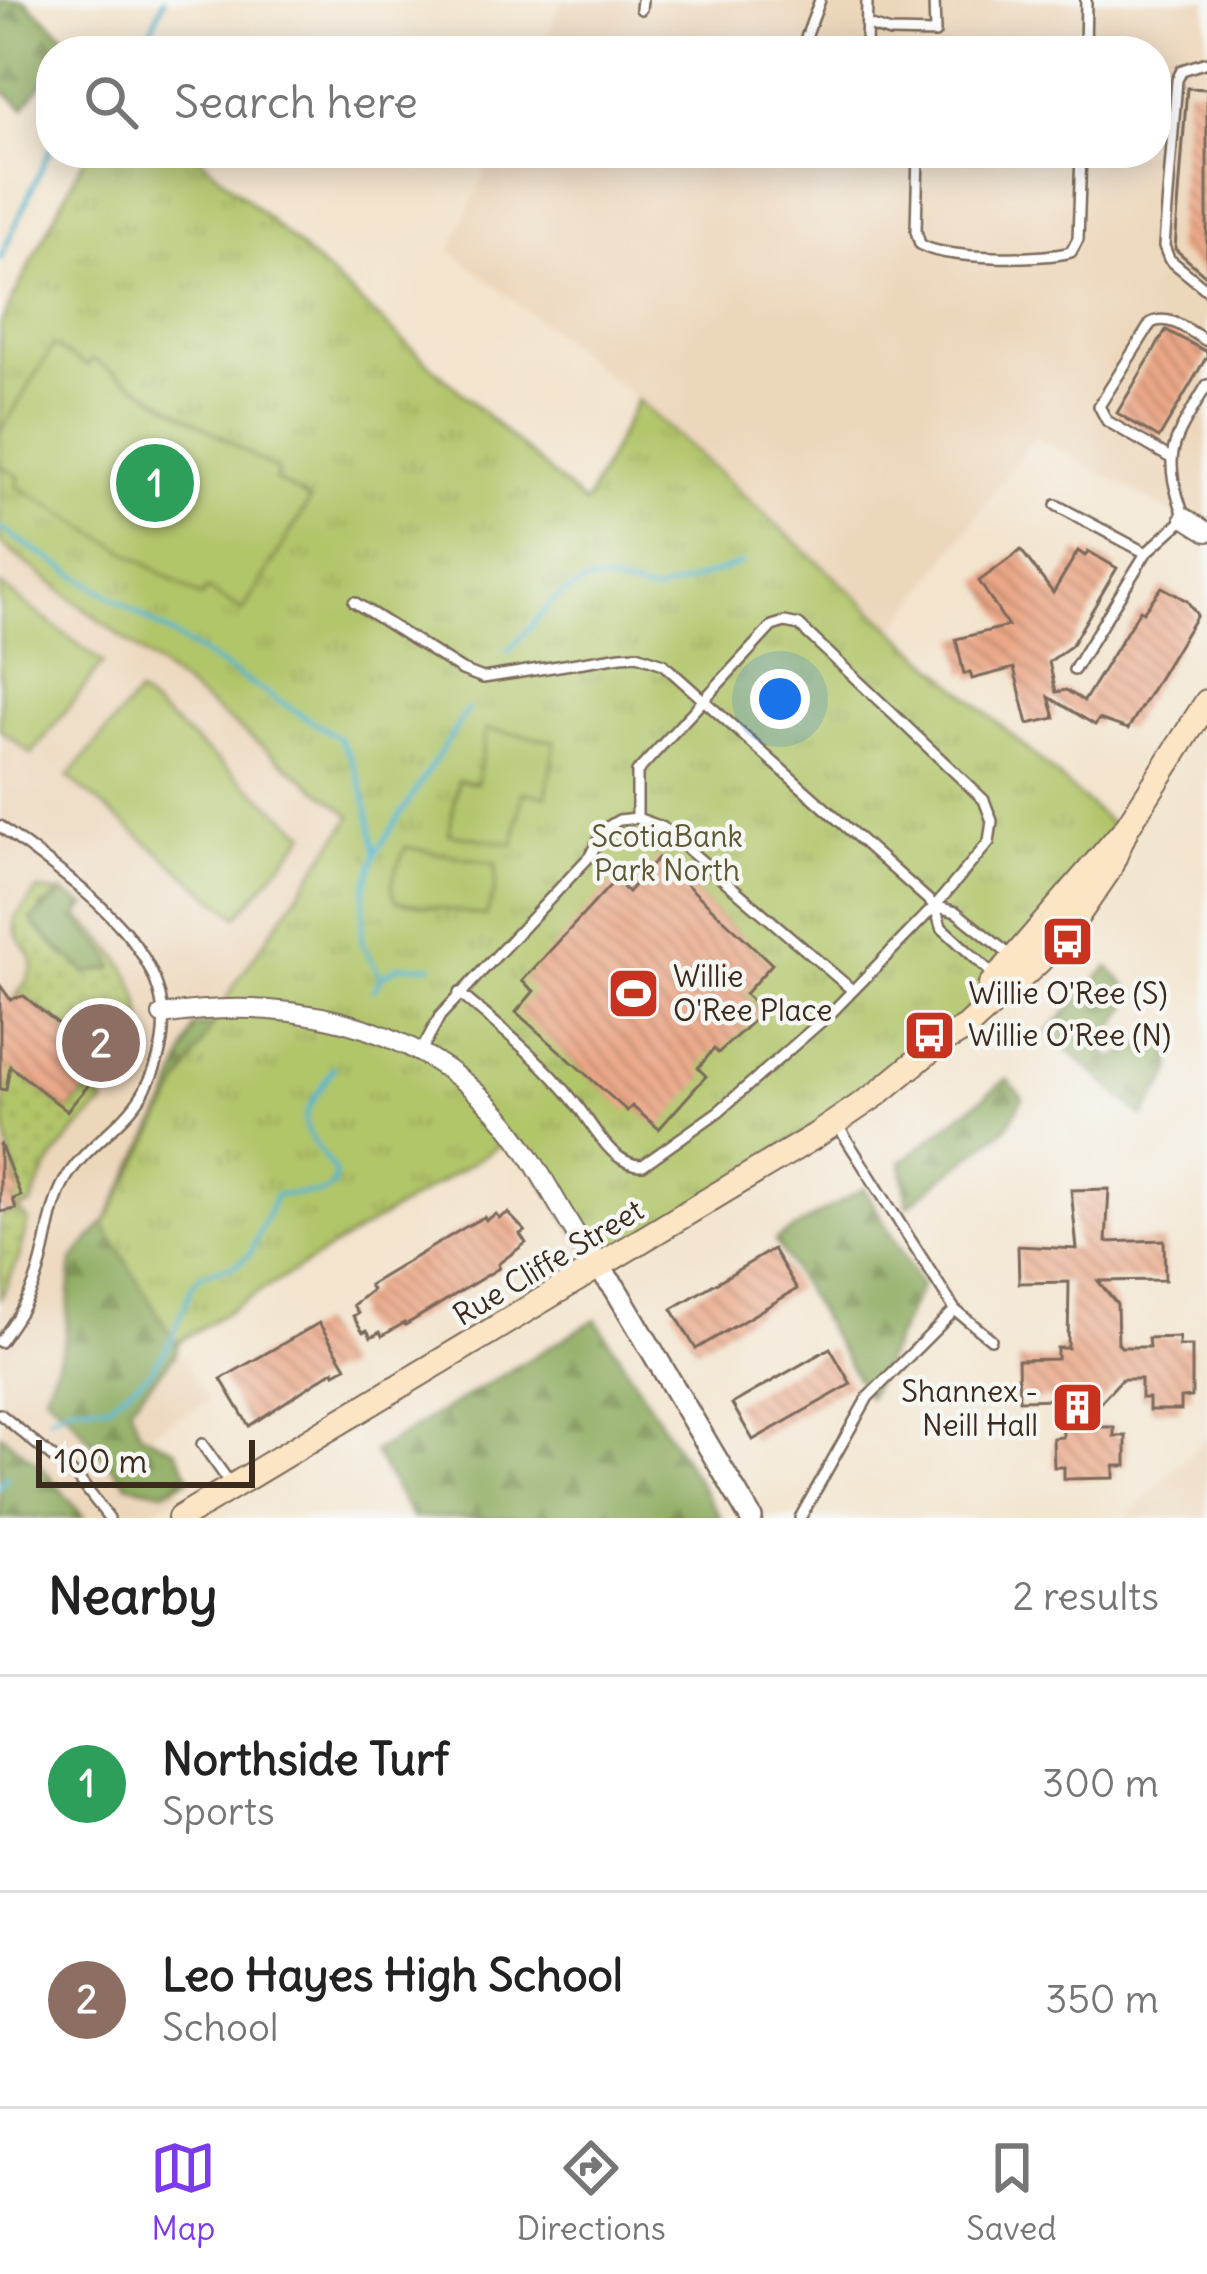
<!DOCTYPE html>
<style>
body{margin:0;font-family:Delius,sans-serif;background:#f6f6f6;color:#222}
.scale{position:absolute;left:36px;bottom:30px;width:219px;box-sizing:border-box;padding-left:12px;border:6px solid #3b2a1e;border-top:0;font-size:33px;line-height:42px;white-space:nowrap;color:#3b2a1e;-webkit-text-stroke:9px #f6f6f2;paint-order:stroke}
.you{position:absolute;left:780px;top:699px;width:42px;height:42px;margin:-30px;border:9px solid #fff;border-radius:50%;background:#1a73e8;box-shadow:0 0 0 18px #1a73e833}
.badge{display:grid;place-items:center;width:78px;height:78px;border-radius:50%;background:#7c3aed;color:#fff;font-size:39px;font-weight:700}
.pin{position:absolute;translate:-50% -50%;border:6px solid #fff;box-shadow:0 3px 12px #0006}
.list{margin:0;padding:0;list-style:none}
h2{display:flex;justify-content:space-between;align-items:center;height:156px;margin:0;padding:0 48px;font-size:51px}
h2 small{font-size:39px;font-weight:400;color:#767676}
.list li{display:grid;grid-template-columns:78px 1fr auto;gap:36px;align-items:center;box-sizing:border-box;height:216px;padding:0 48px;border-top:3px solid #e0e0e0}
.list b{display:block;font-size:45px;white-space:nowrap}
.list p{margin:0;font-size:39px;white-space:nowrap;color:#767676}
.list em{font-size:39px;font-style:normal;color:#767676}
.icon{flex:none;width:66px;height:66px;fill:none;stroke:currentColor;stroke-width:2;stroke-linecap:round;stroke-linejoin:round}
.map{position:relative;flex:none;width:1207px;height:1518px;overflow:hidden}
.search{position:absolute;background:#fff;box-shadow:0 6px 30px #0003;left:36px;right:36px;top:36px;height:132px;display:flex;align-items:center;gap:30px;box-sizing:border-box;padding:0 42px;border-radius:48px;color:#767676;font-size:45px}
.sheet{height:588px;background:#fff}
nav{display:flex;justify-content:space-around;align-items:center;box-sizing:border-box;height:168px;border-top:3px solid #e0e0e0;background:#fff;font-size:33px;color:#767676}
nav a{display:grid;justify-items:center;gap:6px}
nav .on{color:#7c3aed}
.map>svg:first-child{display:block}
.built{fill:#edd7bb}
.grass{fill:url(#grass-dots);stroke:#767844;stroke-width:3}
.forest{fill:url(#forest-firs);stroke:#646a3e;stroke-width:3}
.park{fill:url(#park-tufts);stroke:#767844;stroke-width:3}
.pitch{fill:#b1c569;stroke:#767844;stroke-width:3}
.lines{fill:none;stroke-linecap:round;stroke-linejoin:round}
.stream{stroke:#50b6cf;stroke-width:4.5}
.building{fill:url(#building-back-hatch)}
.service-casing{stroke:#7b6b5b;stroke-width:14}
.minor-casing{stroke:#7b6b5b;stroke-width:22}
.tertiary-casing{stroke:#7b6b5b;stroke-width:26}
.secondary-casing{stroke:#7b6b5b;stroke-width:28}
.service{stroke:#fff;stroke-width:9}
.minor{stroke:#fff;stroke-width:18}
.tertiary{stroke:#fff;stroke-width:21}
.secondary{stroke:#fce5c4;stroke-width:24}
.labels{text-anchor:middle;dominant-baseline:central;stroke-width:9;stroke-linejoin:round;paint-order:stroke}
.park-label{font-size:30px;fill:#5e5834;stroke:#f6f6f2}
.poi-label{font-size:30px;fill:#3b2a1e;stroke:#f6f6f2;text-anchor:start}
.street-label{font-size:30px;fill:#3b2a1e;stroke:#f6f6f2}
</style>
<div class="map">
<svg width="1207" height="1518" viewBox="0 0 1207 1518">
<defs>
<pattern id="grass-dots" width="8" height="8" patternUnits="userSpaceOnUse" patternTransform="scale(3)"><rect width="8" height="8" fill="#b1c569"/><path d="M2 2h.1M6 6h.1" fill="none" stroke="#99a95b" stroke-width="1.8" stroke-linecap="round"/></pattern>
<pattern id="forest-firs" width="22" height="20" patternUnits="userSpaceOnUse" patternTransform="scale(3)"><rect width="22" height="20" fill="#8caa5d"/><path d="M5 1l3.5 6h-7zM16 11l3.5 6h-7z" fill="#748b4c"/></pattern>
<pattern id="park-tufts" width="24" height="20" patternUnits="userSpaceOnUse" patternTransform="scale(3)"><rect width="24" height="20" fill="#b1c569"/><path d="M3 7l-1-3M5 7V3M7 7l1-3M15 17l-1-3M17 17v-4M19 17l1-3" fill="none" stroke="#99a95b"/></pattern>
<pattern id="building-back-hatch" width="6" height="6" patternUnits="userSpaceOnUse" patternTransform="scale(3)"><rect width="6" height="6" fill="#eba787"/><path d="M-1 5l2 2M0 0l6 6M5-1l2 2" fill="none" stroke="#c0886e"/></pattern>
</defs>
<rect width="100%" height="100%" fill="#f6f6f2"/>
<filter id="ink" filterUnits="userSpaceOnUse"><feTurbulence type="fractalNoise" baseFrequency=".00833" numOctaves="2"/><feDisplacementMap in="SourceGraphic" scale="24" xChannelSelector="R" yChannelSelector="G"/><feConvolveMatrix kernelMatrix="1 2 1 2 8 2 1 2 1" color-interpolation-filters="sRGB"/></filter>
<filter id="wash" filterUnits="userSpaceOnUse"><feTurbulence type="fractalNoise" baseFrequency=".004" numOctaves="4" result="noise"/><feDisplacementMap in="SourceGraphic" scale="48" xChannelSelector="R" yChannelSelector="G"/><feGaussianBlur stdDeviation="2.7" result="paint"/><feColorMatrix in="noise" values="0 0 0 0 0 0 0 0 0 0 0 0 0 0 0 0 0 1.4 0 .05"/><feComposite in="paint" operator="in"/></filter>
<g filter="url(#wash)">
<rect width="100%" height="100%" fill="#f3e4cd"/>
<!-- built -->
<g class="built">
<polygon points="563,0 1207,0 1207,532 1034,436 894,631 637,400 451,250 494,153 1156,153 1156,51 540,51"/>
<polygon points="0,543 352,816 233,987 104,1224 208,1401 149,1434 181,1494 139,1518 0,1518"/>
<polygon points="1207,1437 1207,1518 1126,1518"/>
</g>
<!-- grass -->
<g class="grass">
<path d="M37 890 63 893 41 908 34 925 65 957 113 968C110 945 85 936 77 916 138 963 167 1027 115 1095H108L94 1083 105 1069 91 1057 90 1048 24 996 15 997C56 945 11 957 15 919Z"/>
<path d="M2 1059 67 1111 90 1089 102 1098 104 1105C70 1133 45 1163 31 1205L16 1209 13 1199 21 1195C12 1164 0 1119 6 1088Z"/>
<polygon points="19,1211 28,1220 19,1258 0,1300 0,1216"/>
</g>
<!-- forest -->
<g class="forest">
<polygon points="0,0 24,0 72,42 66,51 51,51 51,71 24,108 0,87"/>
<path d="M63 893 86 906 77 916C85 937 110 945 113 968L86 973 34 925 32 919Z"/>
<polygon points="1108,967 1136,995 1100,1047 1113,1059 1169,1032 1172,1071 1143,1117 1048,1032"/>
<polygon points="236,1023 181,1332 175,1355 130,1406 140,1433 176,1450 190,1478 164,1492 128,1485 68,1414 45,1394 65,1340 72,1261 105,1222 169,1099 194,1026"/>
<polygon points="1007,1079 1023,1098 1007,1127 908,1206 901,1162"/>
<polygon points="864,1188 921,1286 868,1397 775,1240"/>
<polygon points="596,1319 721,1518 412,1518 374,1452"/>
<polygon points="0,1434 42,1467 84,1518 0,1518"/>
</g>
<!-- park -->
<polygon class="park" points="87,153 195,153 585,504 637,400 1112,825 1127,827 938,1044 598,1267 514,1137 176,1343 104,1225 233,987 352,816 0,543 0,324"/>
<!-- pitch -->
<g class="pitch">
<polygon points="53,346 87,366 92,359 279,472 275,479 310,500 243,611 207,589 201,597 16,485 20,477 0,465 0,433"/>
<polygon points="0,585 103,663 32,754 0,730"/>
<polygon points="138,694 306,834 237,917 68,777"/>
<polygon points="486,729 555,741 546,796 522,792 514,844 449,834 458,781 477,783"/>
<path d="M406 847 496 864 495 890 486 916 397 901C385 885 399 864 406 847Z"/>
</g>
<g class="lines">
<!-- stream -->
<g class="stream">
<polyline points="102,51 150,32 164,0"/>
<polyline points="0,259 51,147"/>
<path d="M0 528 339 738C363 774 368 810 376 853"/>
<polyline points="508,652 556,598 587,582 604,581 654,593 741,564"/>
<polyline points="381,977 399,966 432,966"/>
<polyline points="374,990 381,977 361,942 365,889 376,853 468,709"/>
<path d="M49 1417 71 1405H107L149 1373 170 1344 192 1286 202 1274 236 1265 250 1254 276 1195 323 1193 334 1185 335 1172C295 1115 297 1127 334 1067"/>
<polyline points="0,1487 7,1476"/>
</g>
</g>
<g id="blocks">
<!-- building -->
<g class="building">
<polygon points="1187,88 1207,89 1207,277 1175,249"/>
<polygon points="1166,330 1207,352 1207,356 1159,438 1117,413"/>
<polygon points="1021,550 1053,593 1078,551 1085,556 1088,551 1117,568 1071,646 1049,662 1056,692 1066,690 1084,701 1140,610 1143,612 1162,587 1187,601 1197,615 1128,729 1099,719 1095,725 1049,697 1055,718 1028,724 1014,668 972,679 970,672 964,674 956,639 1008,626 979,581"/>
<polygon points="658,858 772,964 745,994 763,1012 718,1053 714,1049 698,1068 706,1076 659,1129 632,1106 627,1111 516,1012 534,991 522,981 536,966 615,880 628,892"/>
<polygon points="0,985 10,999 24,996 92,1051 90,1062 101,1070 67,1111 10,1066 6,1090 0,1089"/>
<polygon points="0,1143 21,1196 13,1199 16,1209 0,1212"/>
<polygon points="1109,1189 1106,1242 1164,1240 1165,1280 1098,1281 1117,1304 1118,1343 1121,1347 1149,1347 1148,1338 1179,1337 1179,1346 1192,1346 1192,1397 1181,1398 1181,1410 1149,1410 1149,1398 1141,1398 1141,1379 1122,1379 1095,1408 1096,1427 1114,1427 1114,1436 1126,1436 1126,1466 1114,1466 1114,1478 1064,1479 1064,1467 1054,1467 1053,1438 1063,1437 1063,1409 1059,1409 1059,1399 1019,1400 1018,1360 1057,1359 1057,1348 1068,1348 1069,1282 1019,1283 1018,1246 1077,1249 1071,1190"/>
<polygon points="508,1213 525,1231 520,1234 526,1243 498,1264 499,1268 405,1325 404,1323 382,1336 380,1332 371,1337 367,1330 363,1332 353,1316 358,1313 353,1305 372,1290 369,1285 467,1226 484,1217 486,1220 496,1214 499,1218"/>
<polygon points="773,1249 797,1289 696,1349 672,1309"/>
<polygon points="319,1323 346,1367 335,1373 334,1370 249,1426 221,1379"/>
<polygon points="830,1348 851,1384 753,1440 732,1404"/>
</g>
</g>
</g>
<g filter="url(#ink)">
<use href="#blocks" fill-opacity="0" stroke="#7b6b5b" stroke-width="3"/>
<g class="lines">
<defs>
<g id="service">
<polyline points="641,9 642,0"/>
<polyline points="868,25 890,32 935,33 934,0"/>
<polyline points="801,51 820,0"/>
<polyline points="866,51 867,0"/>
<polyline points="1085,51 1086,0"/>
<polyline points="1207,62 1182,70 1177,80 1164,246 1169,259 1207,290"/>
<path d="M918 153 916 231 920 244C941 260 1044 260 1071 252L1078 239 1081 153"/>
<path d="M1169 457 1107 421 1099 406 1151 323C1170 313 1190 332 1207 341"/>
<polyline points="1056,505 1146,553"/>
<polyline points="354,602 462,670 483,678 621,656 637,655 663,664 935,906 956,912 1010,955"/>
<path d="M1074 670 1146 553 1185 518C1160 451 1173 443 1207 385"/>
<path d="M0 826C84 891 214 969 143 1093 122 1128 84 1146 64 1182 48 1212 48 1247 36 1279 28 1302 14 1322 0 1342"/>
<polyline points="935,906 941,927 996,977"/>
<path d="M459 993C500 1027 544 1062 576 1104 593 1125 613 1167 643 1165L719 1111 832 1012 935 906 989 842 992 821 984 800 799 625 785 622 772 626 637 772V818"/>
<polyline points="421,1051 440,1016 590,856 604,829 619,820 637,818 662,827 851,989"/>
<polyline points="838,1126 955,1310 991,1339"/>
<polyline points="0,1414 78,1478 109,1518"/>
<polyline points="202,1444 232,1486"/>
<polyline points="800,1518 868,1397 955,1310"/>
</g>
<g id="minor">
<polyline points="1185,518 1207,532"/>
<path d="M162 1015C282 996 413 1020 498 1114 538 1159 562 1219 598 1267"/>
</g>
<polyline id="tertiary" points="598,1267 615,1288 751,1518"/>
<g id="secondary">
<polyline points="991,985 1127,827 1207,702"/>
<polyline points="180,1518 815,1136 877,1094 938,1044 966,1028 1039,961 1075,919 1108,871 1127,827"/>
</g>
</defs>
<!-- service casing -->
<use href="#service" class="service-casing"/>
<!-- minor casing -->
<use href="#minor" class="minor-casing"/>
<!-- tertiary casing -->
<use href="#tertiary" class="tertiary-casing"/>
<!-- secondary casing -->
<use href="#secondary" class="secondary-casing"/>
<!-- service -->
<use href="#service" class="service"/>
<!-- minor -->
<use href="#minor" class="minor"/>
<!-- tertiary -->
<use href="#tertiary" class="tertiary"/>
<!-- secondary -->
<use href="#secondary" class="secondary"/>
</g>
</g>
<!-- icons -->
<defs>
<symbol id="bus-square" viewBox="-11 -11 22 22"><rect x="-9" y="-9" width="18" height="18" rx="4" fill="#c8321e" stroke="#f6f6f2"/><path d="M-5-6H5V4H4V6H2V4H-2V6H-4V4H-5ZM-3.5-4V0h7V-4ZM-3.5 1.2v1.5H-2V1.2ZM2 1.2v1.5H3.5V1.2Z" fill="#fff"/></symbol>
<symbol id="stadium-square" viewBox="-11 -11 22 22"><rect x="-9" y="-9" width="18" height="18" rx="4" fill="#c8321e" stroke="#f6f6f2"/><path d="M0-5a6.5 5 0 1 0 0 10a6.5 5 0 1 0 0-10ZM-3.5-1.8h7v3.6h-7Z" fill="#fff"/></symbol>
<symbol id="building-square" viewBox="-11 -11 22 22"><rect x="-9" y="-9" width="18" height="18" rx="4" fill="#c8321e" stroke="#f6f6f2"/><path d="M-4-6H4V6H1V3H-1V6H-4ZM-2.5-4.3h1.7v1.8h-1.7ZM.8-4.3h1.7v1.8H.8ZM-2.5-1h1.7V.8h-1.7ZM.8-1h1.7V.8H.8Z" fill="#fff"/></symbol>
</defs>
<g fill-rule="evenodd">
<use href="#bus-square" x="1038" y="912" width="59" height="59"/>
<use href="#stadium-square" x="604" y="964" width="59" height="59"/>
<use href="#bus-square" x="900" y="1006" width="59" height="59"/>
<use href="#building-square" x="1048" y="1378" width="59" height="59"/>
</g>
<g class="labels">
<!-- park labels -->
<g class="park-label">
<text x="667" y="836">ScotiaBank<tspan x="667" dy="34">Park North</tspan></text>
</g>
<!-- poi labels -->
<g class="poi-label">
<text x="673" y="976">Willie<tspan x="673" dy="34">O'Ree Place</tspan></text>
<text x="1068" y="993" text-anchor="middle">Willie O'Ree (S)</text>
<text x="968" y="1035">Willie O'Ree (N)</text>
<text x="1038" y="1391" text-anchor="end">Shannex -<tspan x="1038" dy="34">Neill Hall</tspan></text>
</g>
<!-- street labels -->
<g class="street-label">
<text transform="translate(548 1262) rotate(-31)">Rue Cliffe Street</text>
</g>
</g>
</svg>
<div class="scale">100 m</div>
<div class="you"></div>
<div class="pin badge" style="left:155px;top:483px;background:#2e9e5b">1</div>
<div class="pin badge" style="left:101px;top:1043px;background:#8d6e63">2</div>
<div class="search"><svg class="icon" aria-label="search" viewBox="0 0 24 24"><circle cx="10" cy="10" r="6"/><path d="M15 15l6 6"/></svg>Search here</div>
</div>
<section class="sheet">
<h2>Nearby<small>2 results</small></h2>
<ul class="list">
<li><span class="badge" style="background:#2e9e5b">1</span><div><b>Northside Turf</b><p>Sports</p></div><em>300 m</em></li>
<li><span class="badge" style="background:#8d6e63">2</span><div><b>Leo Hayes High School</b><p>School</p></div><em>350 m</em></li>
</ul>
</section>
<nav>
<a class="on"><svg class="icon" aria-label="map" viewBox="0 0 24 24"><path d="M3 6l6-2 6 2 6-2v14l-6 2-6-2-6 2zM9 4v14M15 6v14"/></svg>Map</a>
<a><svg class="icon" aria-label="directions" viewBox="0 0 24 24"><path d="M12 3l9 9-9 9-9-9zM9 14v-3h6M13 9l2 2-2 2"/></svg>Directions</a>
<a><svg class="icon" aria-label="saved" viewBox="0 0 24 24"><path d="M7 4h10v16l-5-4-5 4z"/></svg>Saved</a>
</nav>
